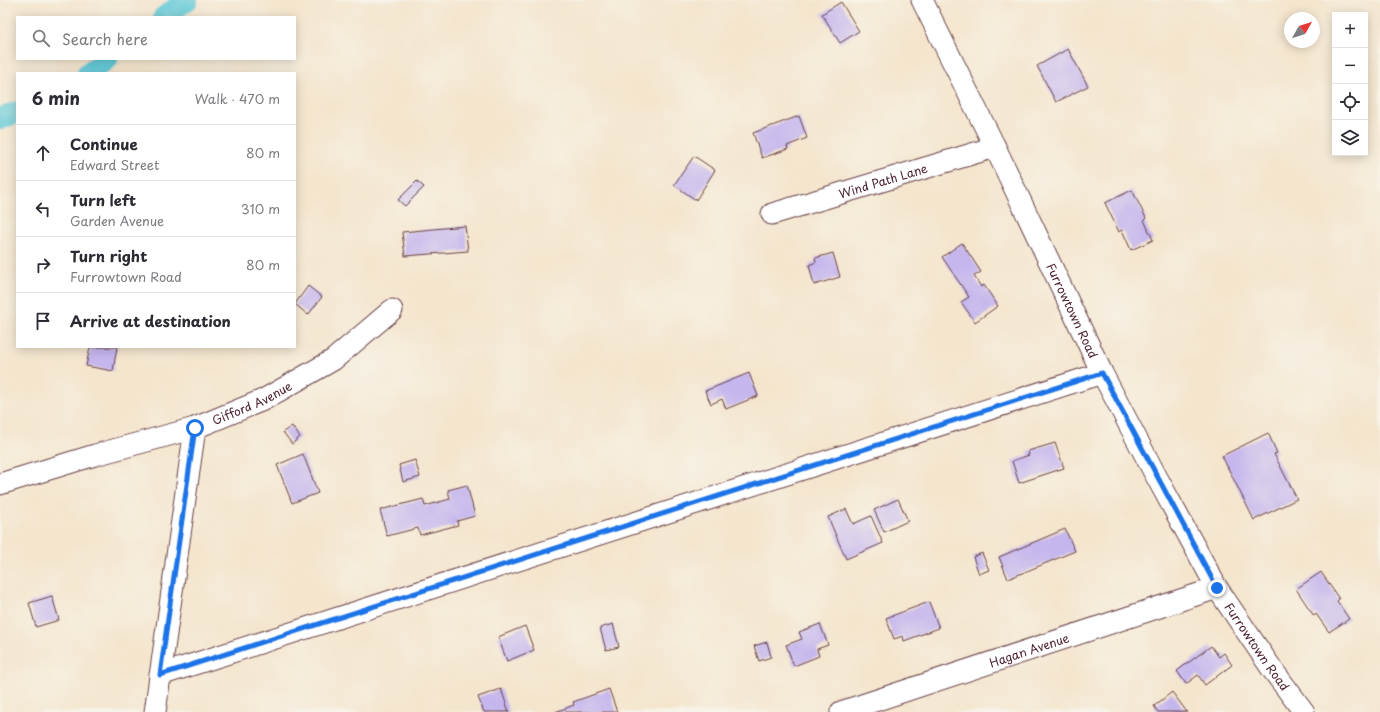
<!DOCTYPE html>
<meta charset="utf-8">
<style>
body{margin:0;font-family:"Playpen Sans",sans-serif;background:#f2f2f3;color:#2b2b33}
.controls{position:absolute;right:12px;top:12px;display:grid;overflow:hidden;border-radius:0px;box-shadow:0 2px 10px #0003}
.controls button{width:36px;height:36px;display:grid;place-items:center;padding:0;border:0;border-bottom:1px solid #e1e1e2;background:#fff;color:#2b2b33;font:20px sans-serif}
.compass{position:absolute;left:1284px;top:12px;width:36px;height:36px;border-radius:50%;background:#fff;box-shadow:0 2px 10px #0003;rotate:51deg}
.stop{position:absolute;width:12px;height:12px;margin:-9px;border:3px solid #1a73e8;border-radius:50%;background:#fff}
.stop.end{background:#1a73e8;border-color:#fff;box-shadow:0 1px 4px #0008}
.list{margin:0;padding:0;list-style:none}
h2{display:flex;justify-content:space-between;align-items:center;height:52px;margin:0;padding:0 16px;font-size:17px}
h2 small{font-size:13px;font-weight:400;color:#7c7c81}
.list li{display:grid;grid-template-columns:26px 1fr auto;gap:12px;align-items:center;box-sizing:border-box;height:56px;padding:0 16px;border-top:1px solid #e1e1e2}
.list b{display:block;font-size:15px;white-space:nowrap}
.list p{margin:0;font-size:13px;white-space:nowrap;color:#7c7c81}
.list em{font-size:13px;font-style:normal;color:#7c7c81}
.icon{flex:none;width:22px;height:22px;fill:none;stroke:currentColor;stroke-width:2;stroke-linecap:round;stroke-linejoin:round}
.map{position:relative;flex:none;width:1380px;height:712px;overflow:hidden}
.search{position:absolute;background:#fff;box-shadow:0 2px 10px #0003;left:16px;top:16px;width:280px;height:44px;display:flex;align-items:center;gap:10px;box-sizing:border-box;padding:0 14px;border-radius:0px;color:#7c7c81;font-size:15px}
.panel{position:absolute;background:#fff;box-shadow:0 2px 10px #0003;left:16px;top:72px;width:280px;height:276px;border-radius:0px}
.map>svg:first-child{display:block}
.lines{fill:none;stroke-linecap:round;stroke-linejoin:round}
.canal{stroke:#5dc8d7;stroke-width:22}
.building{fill:#c5b6ed}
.minor-casing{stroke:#643d43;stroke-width:23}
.minor{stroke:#fff;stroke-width:21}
.route{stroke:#1a73e8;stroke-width:5}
.labels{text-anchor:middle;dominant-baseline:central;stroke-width:3;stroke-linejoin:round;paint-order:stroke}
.street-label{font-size:12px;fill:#4a1f2b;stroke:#f7f3e8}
</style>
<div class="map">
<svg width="1380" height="712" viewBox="0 0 1380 712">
<rect width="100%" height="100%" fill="#f7f3e8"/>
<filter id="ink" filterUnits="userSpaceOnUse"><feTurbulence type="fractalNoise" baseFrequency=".025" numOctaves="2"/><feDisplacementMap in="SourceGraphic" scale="8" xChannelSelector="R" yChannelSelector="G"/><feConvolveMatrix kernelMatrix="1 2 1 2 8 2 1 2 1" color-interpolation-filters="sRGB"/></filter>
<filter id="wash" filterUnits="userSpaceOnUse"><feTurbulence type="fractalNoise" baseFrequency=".012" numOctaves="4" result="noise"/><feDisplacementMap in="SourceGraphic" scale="16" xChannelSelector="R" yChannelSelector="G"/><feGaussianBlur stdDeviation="0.9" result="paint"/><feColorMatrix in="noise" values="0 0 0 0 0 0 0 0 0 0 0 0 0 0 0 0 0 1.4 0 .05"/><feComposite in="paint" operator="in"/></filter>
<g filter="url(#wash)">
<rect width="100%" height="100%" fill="#f4e5cd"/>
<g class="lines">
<!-- canal -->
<g class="canal">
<polyline points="164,17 187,0"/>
<polyline points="88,73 107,59"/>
<polyline points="0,119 17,112"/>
</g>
</g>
<g id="blocks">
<!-- building -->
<g class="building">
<polygon points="841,2 859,31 840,43 822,14"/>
<polygon points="1068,49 1088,86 1056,102 1037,66"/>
<polygon points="799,116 807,138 787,146 788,149 762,158 753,133"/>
<polygon points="694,156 715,170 696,200 674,185"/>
<polygon points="417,181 424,187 405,206 398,200"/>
<polygon points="1132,190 1146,218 1144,220 1153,240 1131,250 1122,230 1119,232 1105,203"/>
<polygon points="465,226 468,251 405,256 402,232"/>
<polygon points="962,243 981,272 974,276 981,287 984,285 998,306 975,322 961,302 969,297 942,257"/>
<polygon points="833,253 840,277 814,285 809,265 816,262 815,258"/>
<polygon points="308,286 322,297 308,315 295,304"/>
<polygon points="90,347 117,347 113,371 86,366"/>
<polygon points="749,373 758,396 726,409 722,399 711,404 705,391"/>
<polygon points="292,426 300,437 292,444 283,432"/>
<polygon points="1268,433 1277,453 1274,454 1297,499 1254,520 1222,456"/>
<polygon points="1055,443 1064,468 1019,483 1012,461 1029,455 1028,451"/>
<polygon points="303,454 318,493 292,503 277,465"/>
<polygon points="415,460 420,477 403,482 399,465"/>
<polygon points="467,485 475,516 457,521 458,525 420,535 418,528 387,536 380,510 423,499 425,506 450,499 448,490"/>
<polygon points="898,499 908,521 884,532 874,510"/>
<polygon points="846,509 853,524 871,516 883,543 846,559 828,517"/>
<polygon points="1065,529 1075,551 1008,579 999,557"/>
<polygon points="982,553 989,570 979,574 973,557"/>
<polygon points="1321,572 1339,599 1337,601 1349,619 1329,632 1316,614 1314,616 1296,589"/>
<polygon points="52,596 59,620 36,627 29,603"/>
<polygon points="929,602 939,628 904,641 903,636 894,639 886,618"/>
<polygon points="613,624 619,647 606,650 600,628"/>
<polygon points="820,624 828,645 817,649 819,656 794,666 786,645 802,639 799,632"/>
<polygon points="525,626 534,650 507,661 498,637"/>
<polygon points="767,642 771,657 759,661 754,646"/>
<polygon points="1211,646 1219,657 1224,653 1232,665 1205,685 1198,675 1186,684 1177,671"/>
<polygon points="501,689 509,712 484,712 478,697"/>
<polygon points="609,689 617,712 555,712 574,705 573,702"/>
<polygon points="1172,692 1187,712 1158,712 1154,706"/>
</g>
</g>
</g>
<g filter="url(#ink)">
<use href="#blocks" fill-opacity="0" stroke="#643d43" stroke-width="1"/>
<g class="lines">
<defs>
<g id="minor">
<path id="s1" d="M922 0 995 147 1102 373 1155 474 1217 588 1272 669 1304 712"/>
<path id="s2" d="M772 214 995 147"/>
<path id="s3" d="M0 484 95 455 195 428 263 400 333 360 392 310"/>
<polyline points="160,675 1102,373"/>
<polyline points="155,712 195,428"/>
<path id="s4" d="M841 712 1217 588"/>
</g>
</defs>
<!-- minor casing -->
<use href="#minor" class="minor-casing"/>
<!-- minor -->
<use href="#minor" class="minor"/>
</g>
</g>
<g class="lines" filter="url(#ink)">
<!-- route -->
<polyline class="route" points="195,428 160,675 1102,373 1217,588"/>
</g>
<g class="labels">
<!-- street labels -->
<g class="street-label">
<text stroke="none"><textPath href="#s2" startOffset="116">Wind Path Lane</textPath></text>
<text stroke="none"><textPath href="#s1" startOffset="345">Furrowtown Road</textPath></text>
<text stroke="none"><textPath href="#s3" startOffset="265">Gifford Avenue</textPath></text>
<text stroke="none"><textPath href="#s1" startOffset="729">Furrowtown Road</textPath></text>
<text stroke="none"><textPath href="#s4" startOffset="198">Hagan Avenue</textPath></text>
</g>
</g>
</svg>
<div class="controls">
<button>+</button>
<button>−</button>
<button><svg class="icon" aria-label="locate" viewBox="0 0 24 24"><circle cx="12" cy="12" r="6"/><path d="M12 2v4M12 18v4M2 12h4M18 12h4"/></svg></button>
<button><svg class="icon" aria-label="layers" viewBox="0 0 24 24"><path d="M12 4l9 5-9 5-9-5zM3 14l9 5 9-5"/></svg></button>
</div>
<svg class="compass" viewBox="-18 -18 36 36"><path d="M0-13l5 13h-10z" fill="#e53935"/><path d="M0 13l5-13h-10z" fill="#7c7c81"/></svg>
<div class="stop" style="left:195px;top:428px"></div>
<div class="stop end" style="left:1217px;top:588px"></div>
<div class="search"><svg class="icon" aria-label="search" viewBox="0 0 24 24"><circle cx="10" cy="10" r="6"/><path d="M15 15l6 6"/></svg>Search here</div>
<section class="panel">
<h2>6 min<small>Walk · 470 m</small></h2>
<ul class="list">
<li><svg class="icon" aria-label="ahead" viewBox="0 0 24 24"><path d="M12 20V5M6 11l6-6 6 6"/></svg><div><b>Continue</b><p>Edward Street</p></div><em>80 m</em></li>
<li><svg class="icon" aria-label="left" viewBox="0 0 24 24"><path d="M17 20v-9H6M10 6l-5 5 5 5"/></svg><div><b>Turn left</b><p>Garden Avenue</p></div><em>310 m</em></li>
<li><svg class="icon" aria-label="right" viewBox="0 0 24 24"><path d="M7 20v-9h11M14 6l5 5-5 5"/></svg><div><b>Turn right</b><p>Furrowtown Road</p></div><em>80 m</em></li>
<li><svg class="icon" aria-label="arrive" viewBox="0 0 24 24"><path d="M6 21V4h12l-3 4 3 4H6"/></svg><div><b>Arrive at destination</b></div></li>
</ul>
</section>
</div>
